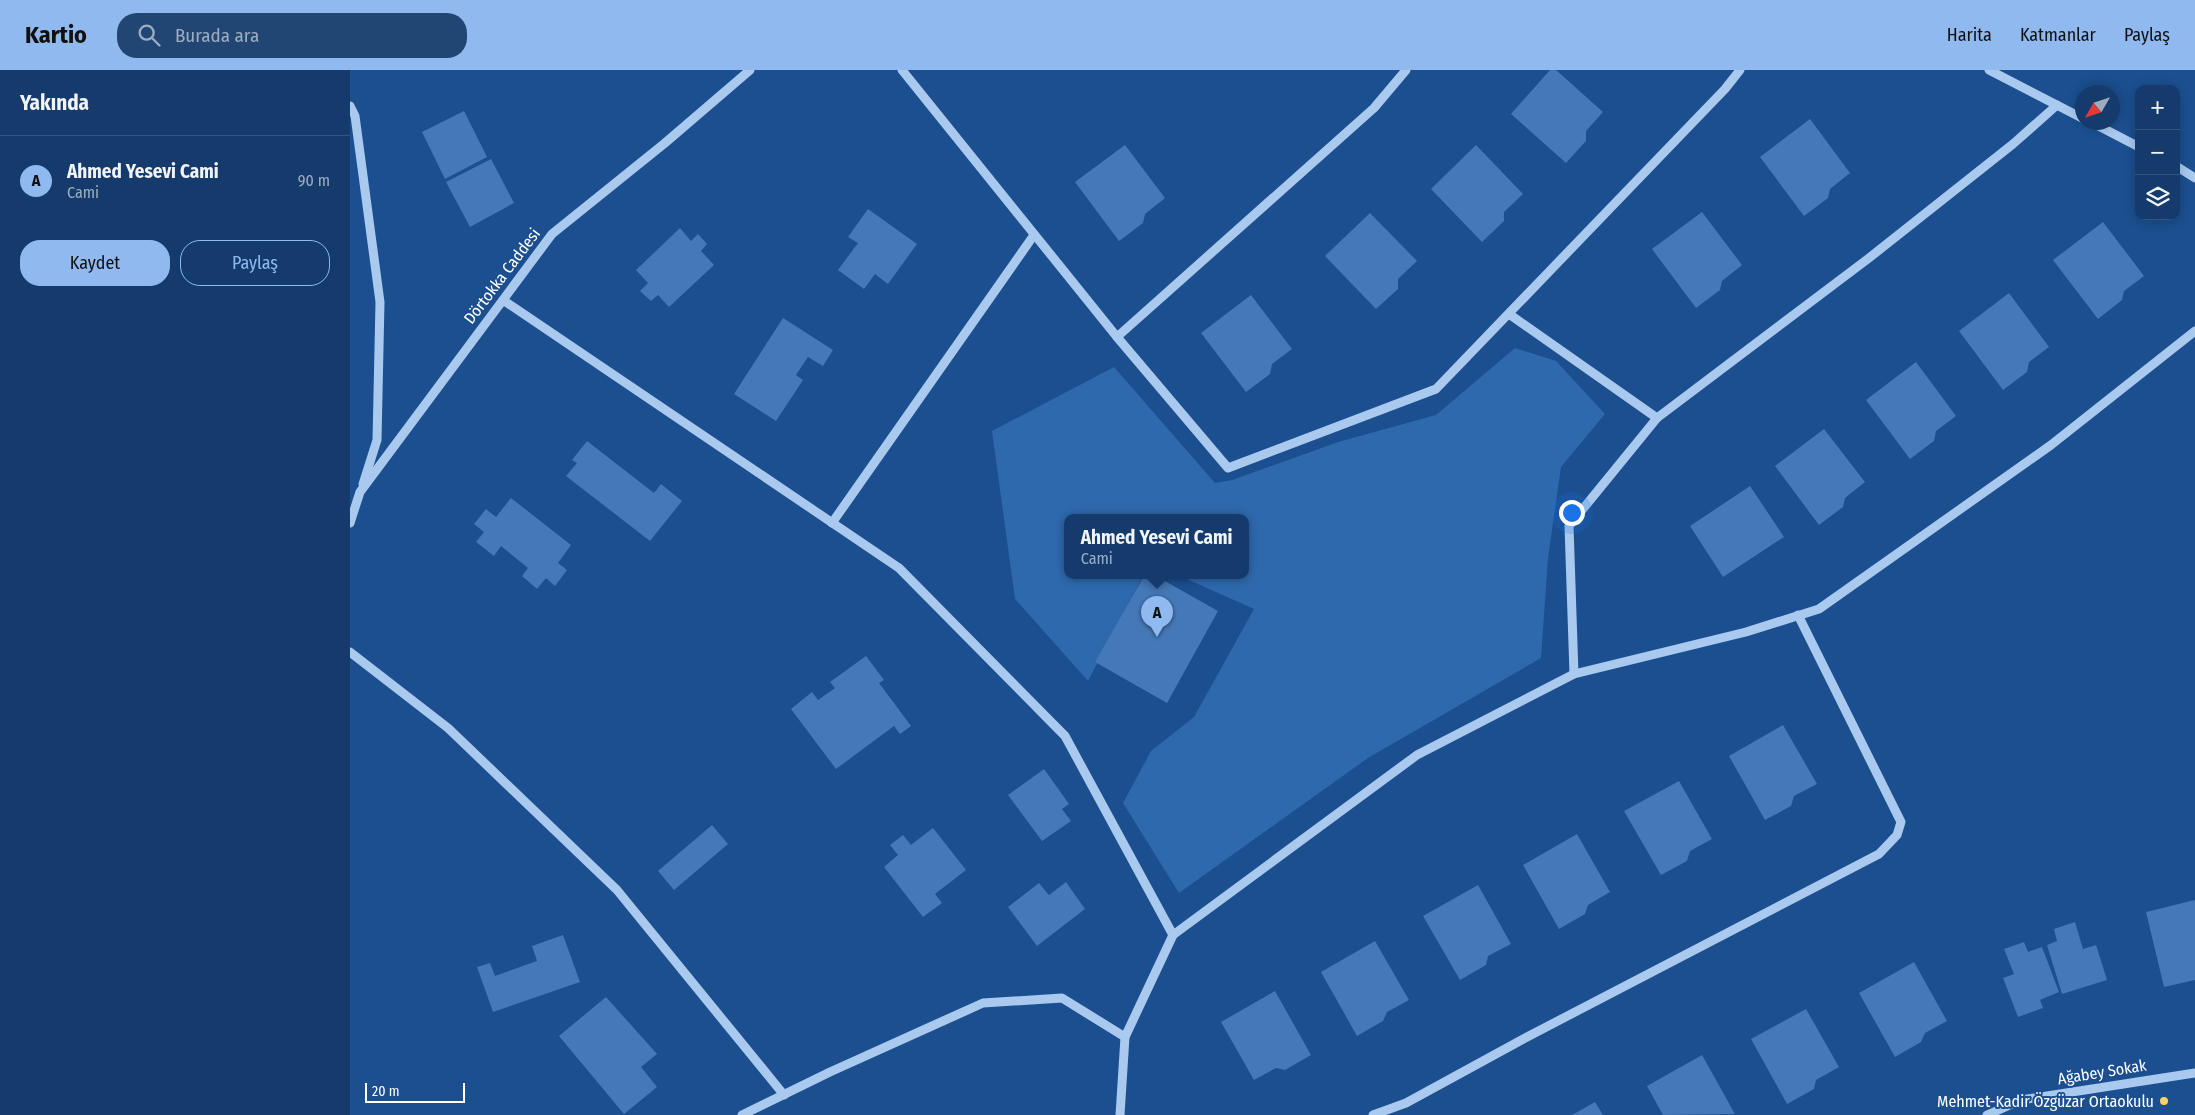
<!DOCTYPE html>
<html lang="tr">
<meta charset="utf-8">
<style>
body{margin:0;font-family:"Fira Sans Condensed",sans-serif;background:#214673;color:#f1f3f6}
.controls{position:absolute;right:15px;top:15px;display:grid;overflow:hidden;border-radius:10px;box-shadow:0 2px 12px #0003}
.controls button{width:45px;height:45px;display:grid;place-items:center;padding:0;border:0;border-bottom:1px solid #33557e;background:#143b6b;color:#f1f3f6;font:25px sans-serif}
.compass{position:absolute;left:1725px;top:15px;width:45px;height:45px;border-radius:50%;background:#143b6b;box-shadow:0 2px 12px #0003;rotate:231deg}
.scale{position:absolute;left:15px;bottom:12px;width:100px;box-sizing:border-box;padding-left:5px;border:2px solid #fff;border-top:0;font-size:14px;line-height:18px;white-space:nowrap;color:#fff;-webkit-text-stroke:4px #1b4f8f;paint-order:stroke}
.you{position:absolute;left:1221px;top:442px;width:18px;height:18px;margin:-12px;border:4px solid #fff;border-radius:50%;background:#1a73e8;box-shadow:0 0 0 8px #1a73e833}
.badge{display:grid;place-items:center;width:32px;height:32px;border-radius:50%;background:#90b9f0;color:#111;font-size:16px;font-weight:700}
.pin{position:absolute;translate:-50% -41px;filter:drop-shadow(0 1px 2px #0008)}
.pin::after{content:'';position:absolute;top:26px;width:18px;height:15px;background:inherit;clip-path:polygon(0 0,100% 0,50% 100%)}
.popup{position:absolute;left:714px;top:444px;width:185px;height:65px;box-sizing:border-box;display:grid;place-content:center;border-radius:10px;background:#143b6b;filter:drop-shadow(0 1px 4px #0005);font-size:16px;white-space:nowrap;color:#9dadc1}
.popup b{font-size:19px;color:#f1f3f6}
.popup::after{content:'';position:absolute;left:50%;top:100%;margin-left:-10px;border:10px solid transparent;border-top-color:#143b6b}
.list{margin:0;padding:0;list-style:none}
h2{display:flex;justify-content:space-between;align-items:center;height:65px;margin:0;padding:0 20px;font-size:21px}
h2 small{font-size:16px;font-weight:400;color:#9dadc1}
.list li{display:grid;grid-template-columns:32px 1fr auto;gap:15px;align-items:center;box-sizing:border-box;height:90px;padding:0 20px;border-top:1px solid #33557e}
.list b{display:block;font-size:19px;white-space:nowrap}
.list p{margin:0;font-size:16px;white-space:nowrap;color:#9dadc1}
.list em{font-size:16px;font-style:normal;color:#9dadc1}
.actions{display:flex;gap:10px;padding:15px 20px}
.actions a{flex:1;padding:11px 0;border:1px solid #90b9f0;border-radius:20px;text-align:center;font-size:18px;color:#90b9f0}
.actions .main{background:#90b9f0;color:#111}
.icon{flex:none;width:28px;height:28px;fill:none;stroke:currentColor;stroke-width:2;stroke-linecap:round;stroke-linejoin:round}
.map{position:relative;flex:none;width:1845px;height:1045px;overflow:hidden}
header{display:flex;align-items:center;gap:30px;box-sizing:border-box;height:70px;padding:0 25px;background:#90b9f0;color:#111}
header strong{font-size:24px}
nav{display:flex;gap:28px;margin-inline-start:auto;font-size:18px}
.search{width:350px;height:45px;background:#214673;display:flex;align-items:center;gap:12px;box-sizing:border-box;padding:0 18px;border-radius:20px;color:#9dadc1;font-size:19px}
main{display:flex}
aside{flex:1;background:#143b6b}
.map>svg:first-child{display:block}
.green{fill:#2e69ad}
.building{fill:#4478b7}
.lines{fill:none;stroke-linecap:round;stroke-linejoin:round}
.minor{stroke:#a9c9ee;stroke-width:9}
.poi-dot{fill:#ffd166;stroke:#1b4f8f;stroke-width:2}
.labels{text-anchor:middle;dominant-baseline:central;stroke-width:4;stroke-linejoin:round;paint-order:stroke}
.street-label{font-size:16px;fill:#fff;stroke:#1b4f8f}
.poi-label{font-size:16px;fill:#fff;stroke:#1b4f8f;text-anchor:end}
</style>
<header>
<strong>Kartio</strong>
<div class="search"><svg class="icon" aria-label="search" viewBox="0 0 24 24"><circle cx="10" cy="10" r="6"/><path d="M15 15l6 6"/></svg>Burada ara</div>
<nav><a>Harita</a><a>Katmanlar</a><a>Paylaş</a></nav>
</header>
<main>
<aside>
<h2>Yakında<small></small></h2>
<ul class="list">
<li><span class="badge">A</span><div><b>Ahmed Yesevi Cami</b><p>Cami</p></div><em>90 m</em></li>
</ul>
<div class="actions"><a class="main">Kaydet</a><a>Paylaş</a></div>
</aside>
<div class="map">
<svg width="1845" height="1045" viewBox="0 0 1845 1045">
<rect width="100%" height="100%" fill="#1b4f8f"/>
<!-- green -->
<polygon class="green" points="1165,278 1206,291 1255,344 1211,397 1198,488 1191,588 1018,688 829,823 773,733 801,681 844,647 904,539 830,506 896,506 896,448 718,448 718,506 793,506 738,611 665,529 642,361 764,297 865,413 882,410 988,372 1086,345"/>
<!-- building -->
<g class="building">
<polygon points="1200,0 1206,0 1253,42 1236,61 1236,71 1216,93 1161,44"/>
<polygon points="114,41 137,87 95,109 72,62"/>
<polygon points="1460,49 1500,103 1480,119 1478,128 1454,146 1410,87"/>
<polygon points="775,75 815,128 795,144 793,153 769,171 725,112"/>
<polygon points="1126,75 1173,124 1154,142 1154,151 1132,172 1081,119"/>
<polygon points="141,89 164,133 120,157 96,112"/>
<polygon points="518,139 567,174 538,214 525,204 514,219 488,200 508,173 498,167"/>
<polygon points="1352,142 1392,195 1372,211 1370,220 1346,238 1302,179"/>
<polygon points="1020,143 1067,191 1048,209 1048,219 1026,239 975,186"/>
<polygon points="1753,152 1794,206 1774,221 1772,230 1748,249 1703,190"/>
<polygon points="330,158 341,171 348,164 357,174 351,181 364,195 319,237 308,225 301,231 290,221 298,213 286,200"/>
<polygon points="1659,223 1699,277 1679,292 1677,302 1653,320 1609,261"/>
<polygon points="901,225 942,279 922,294 920,304 896,322 851,263"/>
<polygon points="433,248 483,280 473,296 458,287 446,305 453,310 426,351 384,324"/>
<polygon points="1566,292 1606,346 1586,361 1584,371 1560,389 1516,330"/>
<polygon points="1474,359 1515,412 1495,428 1493,437 1469,455 1425,396"/>
<polygon points="237,371 304,423 311,414 332,431 300,471 216,406 227,393 222,390"/>
<polygon points="1400,416 1434,467 1373,507 1340,456"/>
<polygon points="161,428 221,475 208,493 217,500 205,516 196,508 187,519 172,506 178,498 151,476 144,486 126,472 134,462 124,454 136,439 146,447"/>
<polygon points="794,506 806,506 868,541 817,633 745,592"/>
<polygon points="516,586 534,610 529,613 561,656 550,664 544,656 486,699 441,639 462,622 468,630 485,618 480,612"/>
<polygon points="1433,655 1467,714 1444,726 1441,736 1415,750 1379,686"/>
<polygon points="694,699 719,734 712,739 721,751 692,771 658,725"/>
<polygon points="1329,711 1362,769 1340,781 1337,791 1311,805 1274,741"/>
<polygon points="362,755 378,774 324,820 308,801"/>
<polygon points="583,758 616,800 585,824 592,833 573,847 534,797 548,785 540,775 553,765 561,775"/>
<polygon points="1227,764 1260,822 1238,835 1235,844 1209,859 1173,795"/>
<polygon points="716,812 735,839 687,876 658,837 689,813 699,825"/>
<polygon points="1128,815 1161,874 1138,886 1136,895 1110,910 1073,846"/>
<polygon points="1845,830 1845,910 1814,917 1796,842"/>
<polygon points="1725,852 1733,879 1746,875 1757,910 1712,924 1697,875 1707,871 1704,859"/>
<polygon points="213,865 230,912 143,942 127,897 140,893 145,906 187,891 182,876"/>
<polygon points="1025,871 1059,930 1037,942 1033,951 1007,966 971,902"/>
<polygon points="1674,872 1678,882 1692,877 1709,922 1690,930 1693,938 1668,947 1653,908 1664,904 1654,879"/>
<polygon points="1564,892 1597,951 1575,963 1571,972 1545,987 1509,923"/>
<polygon points="925,921 961,985 935,1000 926,998 904,1010 871,952"/>
<polygon points="256,927 307,984 291,997 307,1017 274,1044 209,966"/>
<polygon points="1456,939 1489,997 1466,1010 1464,1019 1437,1034 1401,969"/>
<polygon points="1352,985 1385,1044 1313,1045 1297,1016"/>
<polygon points="1245,1032 1253,1045 1222,1045"/>
</g>
<g class="lines">
<!-- minor -->
<g class="minor">
<polyline points="552,0 767,267 1024,38 1056,0"/>
<polyline points="1639,0 1732,48"/>
<polyline points="0,36 5,46 30,232 27,370 13,414"/>
<polyline points="1741,52 1789,77"/>
<polyline points="1826,96 1845,108"/>
<polyline points="153,230 549,498 715,666 823,865"/>
<polyline points="1159,244 1307,348"/>
<polyline points="767,267 878,398 1086,319 1375,19 1390,0"/>
<polyline points="0,453 10,422 202,164 315,73 400,0"/>
<polyline points="482,453 684,165"/>
<polyline points="0,582 98,658 267,820 434,1025"/>
<polyline points="1224,604 1219,456 1307,348 1519,188 1663,74 1707,35"/>
<polyline points="392,1045 480,1002 633,933 712,928 775,967"/>
<polyline points="770,1045 775,967 823,865 1067,685 1224,604 1396,562 1469,539 1701,375 1845,261"/>
<polyline points="1023,1045 1056,1033 1177,967 1529,784 1547,765 1551,752 1448,545"/>
<polyline points="1637,1045 1671,1030 1845,1003"/>
</g>
</g>
<!-- markers -->
<circle class="poi-dot" cx="1814" cy="1031" r="5"/>
<g class="labels">
<!-- street labels -->
<g class="street-label">
<text transform="translate(152 206) rotate(-53)">Dörtokka Caddesi</text>
<text transform="translate(1752 1002) rotate(-9)">Ağabey Sokak</text>
</g>
<!-- poi labels -->
<g class="poi-label">
<text x="1804" y="1031">Mehmet-Kadir Özgüzar Ortaokulu</text>
</g>
</g>
</svg>
<div class="controls">
<button>+</button>
<button>−</button>
<button><svg class="icon" aria-label="layers" viewBox="0 0 24 24"><path d="M12 4l9 5-9 5-9-5zM3 14l9 5 9-5"/></svg></button>
</div>
<svg class="compass" viewBox="-18 -18 36 36"><path d="M0-13l5 13h-10z" fill="#e53935"/><path d="M0 13l5-13h-10z" fill="#9dadc1"/></svg>
<div class="scale">20 m</div>
<div class="you"></div>
<div class="pin badge" style="left:807px;top:567px">A</div>
<div class="popup"><b>Ahmed Yesevi Cami</b>Cami</div>
</div>
</main>
